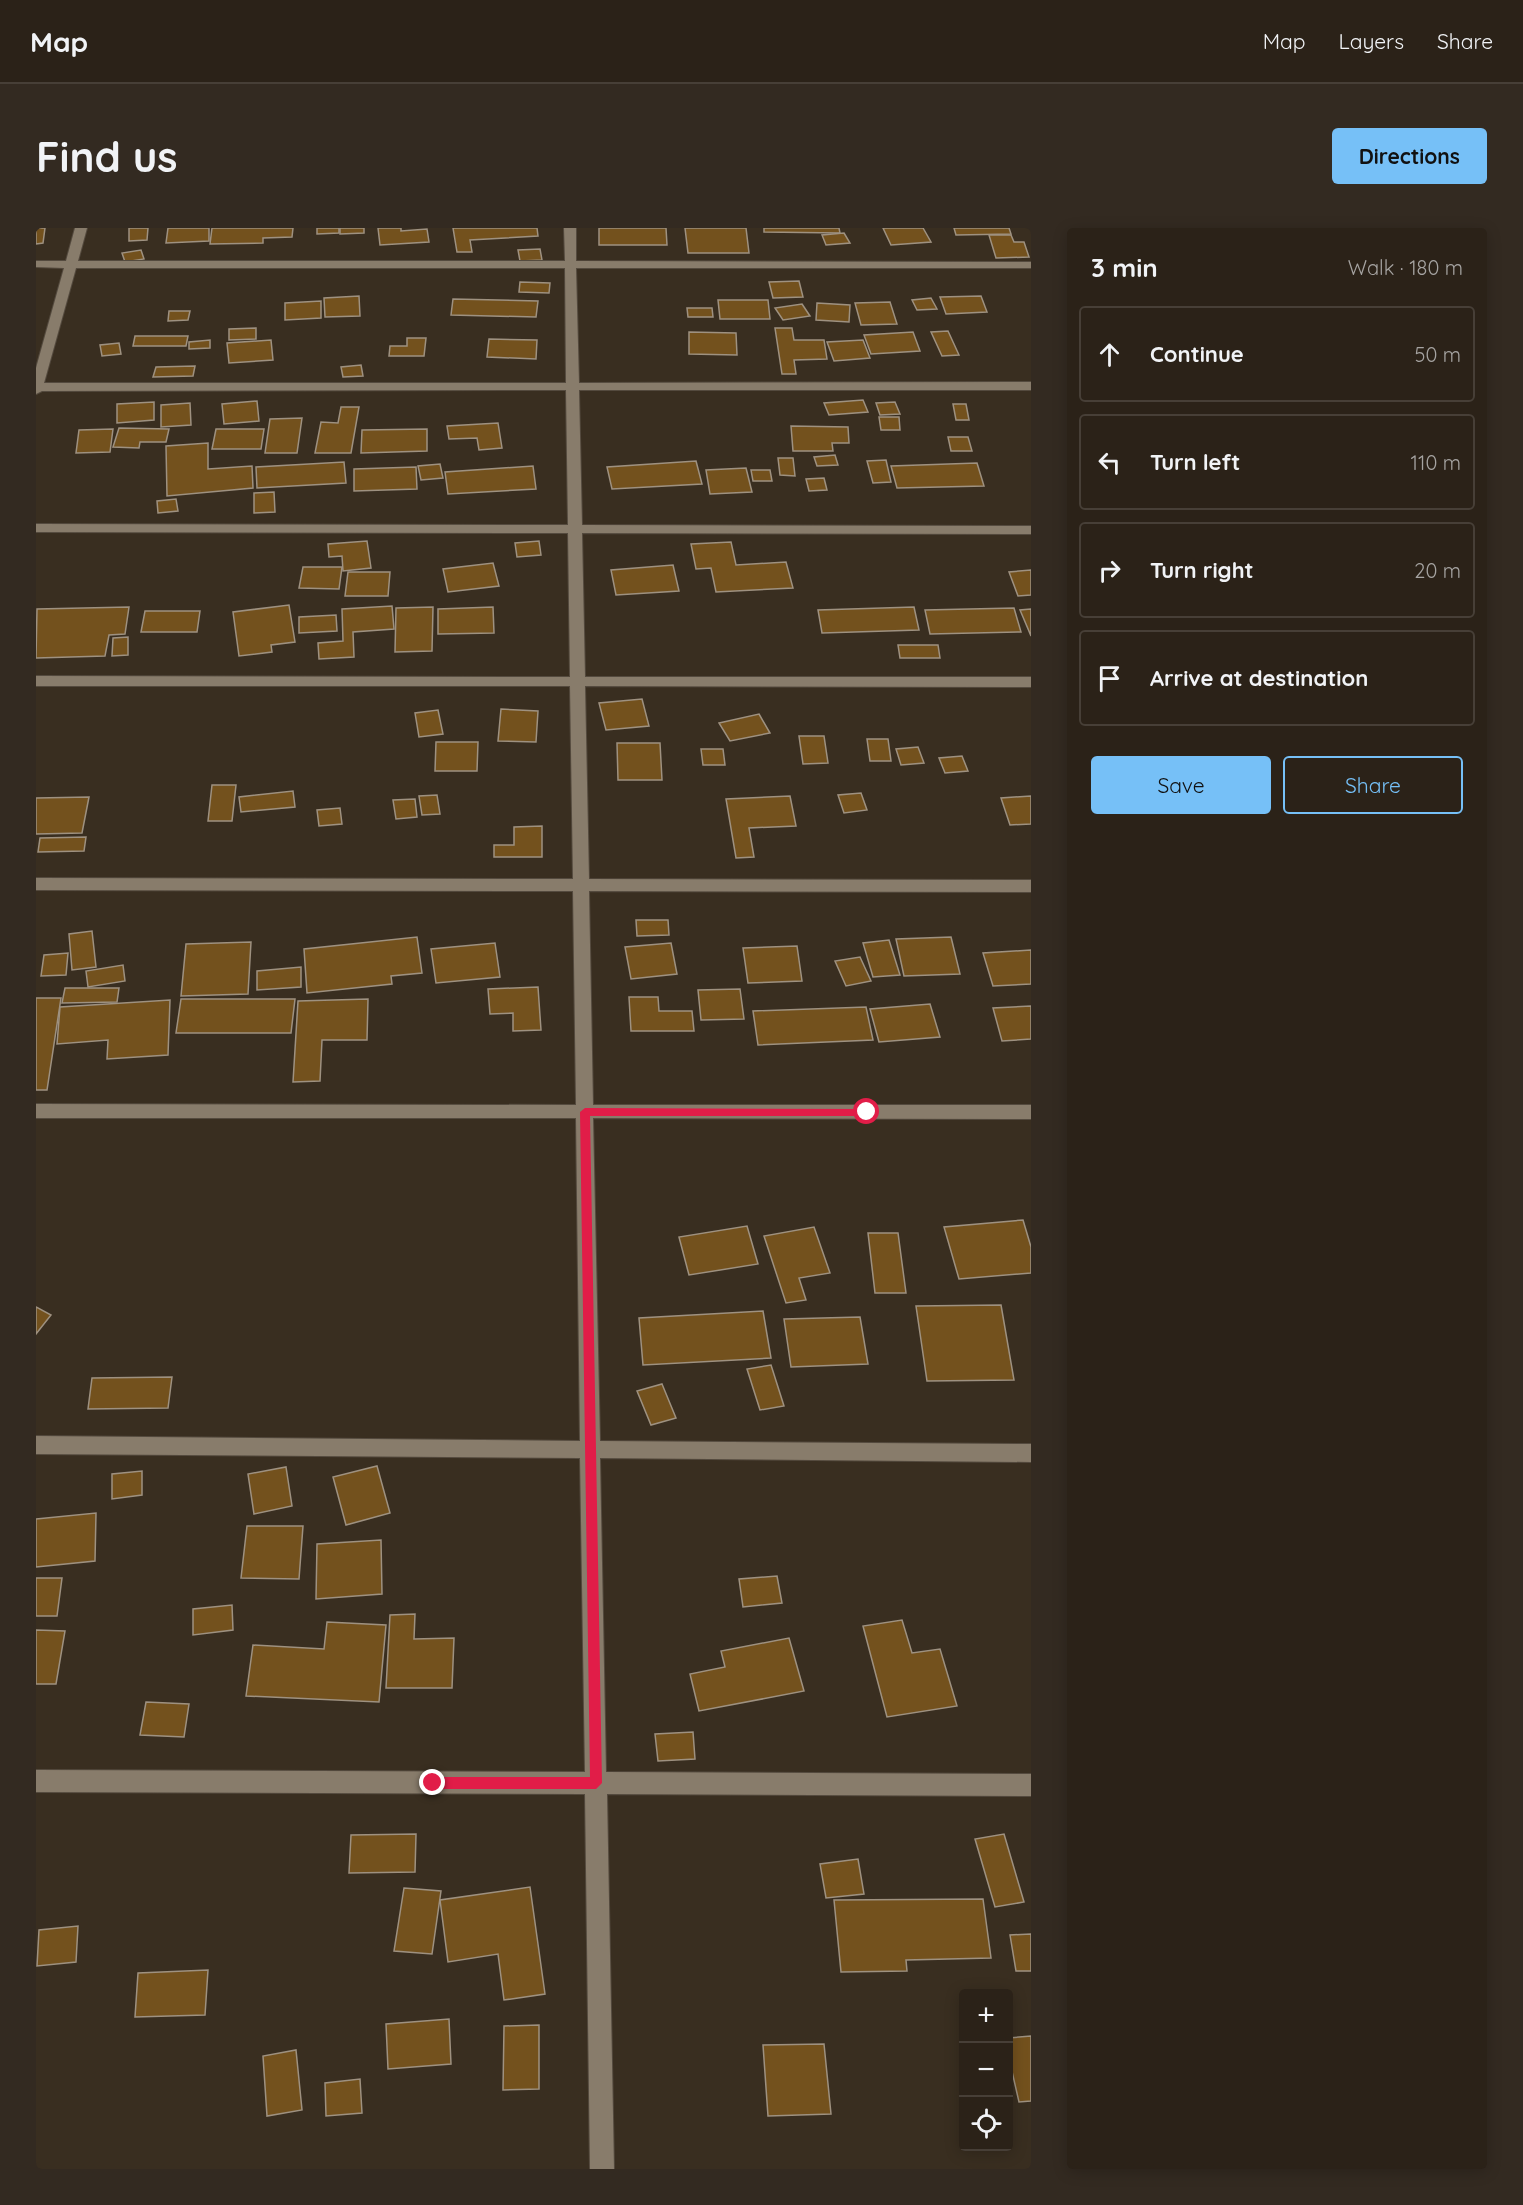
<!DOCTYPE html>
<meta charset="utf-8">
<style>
body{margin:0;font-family:Quicksand,sans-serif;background:#332a21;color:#f1f3f6}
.controls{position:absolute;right:18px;bottom:18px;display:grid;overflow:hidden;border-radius:6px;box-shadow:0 3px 15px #0003}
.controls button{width:54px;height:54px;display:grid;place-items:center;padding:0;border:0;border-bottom:2px solid #473f37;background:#2b2218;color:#f1f3f6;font:30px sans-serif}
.stop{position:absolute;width:18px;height:18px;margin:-14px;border:4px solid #e11d48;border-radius:50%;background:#fff}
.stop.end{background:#e11d48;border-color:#fff;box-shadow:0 2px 6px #0008}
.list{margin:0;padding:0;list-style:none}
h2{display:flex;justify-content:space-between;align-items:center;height:78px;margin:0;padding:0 24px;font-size:26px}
h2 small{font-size:20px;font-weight:400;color:#a6a4a2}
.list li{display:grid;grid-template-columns:39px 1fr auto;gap:18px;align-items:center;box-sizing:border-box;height:96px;margin:0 12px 12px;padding:0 12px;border:2px solid #473f37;border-radius:6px}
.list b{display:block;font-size:22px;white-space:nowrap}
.list em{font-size:20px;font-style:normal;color:#a6a4a2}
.actions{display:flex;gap:12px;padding:18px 24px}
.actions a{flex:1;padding:14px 0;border:2px solid #76c0f7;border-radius:6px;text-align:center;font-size:21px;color:#76c0f7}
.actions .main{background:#76c0f7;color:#111}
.icon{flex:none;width:33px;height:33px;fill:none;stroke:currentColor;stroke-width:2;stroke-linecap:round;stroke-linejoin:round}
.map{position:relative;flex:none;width:995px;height:1941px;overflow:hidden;border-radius:6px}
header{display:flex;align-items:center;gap:36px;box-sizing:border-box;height:84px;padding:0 30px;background:#2b2218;border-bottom:2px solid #473f37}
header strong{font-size:28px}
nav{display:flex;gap:33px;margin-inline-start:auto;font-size:21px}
.intro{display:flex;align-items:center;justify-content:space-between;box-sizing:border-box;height:144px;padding:0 36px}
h1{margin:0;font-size:42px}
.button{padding:15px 27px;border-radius:6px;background:#76c0f7;color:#111;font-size:21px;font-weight:700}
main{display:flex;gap:36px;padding:0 36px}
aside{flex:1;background:#2b2218;border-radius:6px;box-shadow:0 3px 15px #0003}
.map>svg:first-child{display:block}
.building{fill:#73511d;stroke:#9e9180;stroke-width:1.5}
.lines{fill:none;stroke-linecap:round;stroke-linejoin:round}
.minor-casing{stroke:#544a3e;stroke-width:2}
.minor{fill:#887c6b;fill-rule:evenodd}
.route{fill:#e11d48}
</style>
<header>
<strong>Map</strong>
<nav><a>Map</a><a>Layers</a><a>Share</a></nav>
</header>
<div class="intro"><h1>Find us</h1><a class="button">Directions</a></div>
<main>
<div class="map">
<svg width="995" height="1941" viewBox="0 0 995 1941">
<rect width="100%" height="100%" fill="#392e20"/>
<!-- building -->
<g class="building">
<polygon points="0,0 9,0 7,15 0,16"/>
<polygon points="93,0 112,0 111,12 93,13"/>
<polygon points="132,0 173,0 173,13 130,15"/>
<polygon points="176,0 257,0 256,9 227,10 227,15 174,16"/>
<polygon points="281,0 303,0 303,5 281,6"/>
<polygon points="304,0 328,0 328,5 304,6"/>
<polygon points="342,0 365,0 365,3 391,1 393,14 344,17"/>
<polygon points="417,0 501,0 502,8 434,12 436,24 421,24"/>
<polygon points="563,0 630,0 631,17 563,17"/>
<polygon points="649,0 710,0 713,25 652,25"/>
<polygon points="728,0 803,0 804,5 728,4"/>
<polygon points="847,0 887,0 895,14 855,17"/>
<polygon points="918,0 973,0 975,6 920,7"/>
<polygon points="808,5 814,15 790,17 786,7"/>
<polygon points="953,7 975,7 978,14 988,14 993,29 960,30"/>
<polygon points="504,21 506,32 484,33 482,22"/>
<polygon points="105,22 108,31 89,34 86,25"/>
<polygon points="763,53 767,69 737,70 733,54"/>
<polygon points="484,54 514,55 513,65 483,64"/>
<polygon points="323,68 324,88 289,89 288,70"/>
<polygon points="945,68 951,84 910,86 904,69"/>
<polygon points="895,70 901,81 881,82 876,72"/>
<polygon points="417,71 502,73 500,89 415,87"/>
<polygon points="682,72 732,72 734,91 684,91"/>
<polygon points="285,73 285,90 249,92 249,75"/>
<polygon points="854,74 861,96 825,97 819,75"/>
<polygon points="781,75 814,77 813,94 780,92"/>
<polygon points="766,76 774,88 747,92 739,80"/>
<polygon points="651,80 676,80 677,89 652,89"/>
<polygon points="133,83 154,83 152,92 132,93"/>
<polygon points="220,100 220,111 193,112 193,101"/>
<polygon points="739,100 756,100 758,112 788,112 791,131 758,132 760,146 746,146"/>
<polygon points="912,103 923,127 906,128 895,104"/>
<polygon points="653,104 700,105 701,127 653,126"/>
<polygon points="877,104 884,123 835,126 828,107"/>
<polygon points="99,108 152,108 150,118 97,118"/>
<polygon points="371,110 390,110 388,128 353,128 354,118 371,118"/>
<polygon points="453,111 501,112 500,131 451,129"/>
<polygon points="174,112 174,120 153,121 153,114"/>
<polygon points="235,112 237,132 193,135 191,115"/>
<polygon points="827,112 834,130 798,133 791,114"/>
<polygon points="83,115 85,126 66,128 64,117"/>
<polygon points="325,137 327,148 307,149 305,139"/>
<polygon points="159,138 157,148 117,149 120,139"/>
<polygon points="827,172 832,184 793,187 788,175"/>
<polygon points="221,173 223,193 188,196 186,176"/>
<polygon points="118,174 118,192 81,195 81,176"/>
<polygon points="859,174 864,186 844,187 840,175"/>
<polygon points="154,175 155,197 125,199 125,177"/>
<polygon points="917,176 930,176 933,192 920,192"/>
<polygon points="305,179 323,179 315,225 279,225 285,194 302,195"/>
<polygon points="843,189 863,189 864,202 845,202"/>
<polygon points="266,190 261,225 229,225 234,191"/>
<polygon points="462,195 466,220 443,222 441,210 413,211 411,198"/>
<polygon points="755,198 812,199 813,215 796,215 797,223 757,223"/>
<polygon points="83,200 133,201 130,214 104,214 103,220 77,219"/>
<polygon points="77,201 74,224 40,225 43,202"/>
<polygon points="180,201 228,201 225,221 176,221"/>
<polygon points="391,201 391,223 325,225 326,202"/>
<polygon points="912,209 932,209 936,223 915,223"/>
<polygon points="172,215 172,241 216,238 217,260 131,268 130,218"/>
<polygon points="799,227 802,237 781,238 778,229"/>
<polygon points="742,230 757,230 759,248 744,247"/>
<polygon points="850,232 855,254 837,255 831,233"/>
<polygon points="660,233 666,256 576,261 571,239"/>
<polygon points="308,234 310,255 221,260 220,239"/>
<polygon points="941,235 948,258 861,260 855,238"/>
<polygon points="404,236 407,250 385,252 382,238"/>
<polygon points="497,238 500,261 412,266 409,244"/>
<polygon points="380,239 381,261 318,263 318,241"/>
<polygon points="710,240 716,264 674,266 670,242"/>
<polygon points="715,242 734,242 736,253 717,253"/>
<polygon points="788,250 791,262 773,263 770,251"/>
<polygon points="238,264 239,284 218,285 218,265"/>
<polygon points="140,271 142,283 122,285 121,273"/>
<polygon points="331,313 335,340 307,343 306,328 293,329 292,316"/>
<polygon points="503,313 505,327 481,329 479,315"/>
<polygon points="695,314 700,337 750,334 757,360 680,364 675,340 660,341 655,316"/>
<polygon points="457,335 463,358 412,364 407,341"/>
<polygon points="637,337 643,363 580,367 575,342"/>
<polygon points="267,339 306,339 303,361 263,360"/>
<polygon points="995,342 995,367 982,368 973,344"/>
<polygon points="312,344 354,344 352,368 309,368"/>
<polygon points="253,377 259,414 235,417 236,424 203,428 197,384"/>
<polygon points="356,378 358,401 317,404 318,429 283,431 282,415 307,413 306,381"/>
<polygon points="93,379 89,406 73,407 69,428 0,430 1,381"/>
<polygon points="397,379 396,423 359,424 360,380"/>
<polygon points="457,379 458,405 402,406 402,381"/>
<polygon points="878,379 883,402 786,405 782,382"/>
<polygon points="978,380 985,404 894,406 889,382"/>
<polygon points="995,381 995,408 984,382"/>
<polygon points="109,383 164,383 161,404 105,404"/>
<polygon points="300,387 301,403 263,405 263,389"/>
<polygon points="92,409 92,427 76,428 77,410"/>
<polygon points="862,417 902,417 904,430 864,430"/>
<polygon points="606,471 613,498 570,502 563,475"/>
<polygon points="465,481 502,483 500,514 462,513"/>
<polygon points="402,482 407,506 383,509 379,485"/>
<polygon points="723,486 734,505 694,513 683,495"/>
<polygon points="763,508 788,508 792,535 767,536"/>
<polygon points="831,511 852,511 855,533 834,533"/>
<polygon points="400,514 442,514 441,543 399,543"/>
<polygon points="581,515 624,515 626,552 582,552"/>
<polygon points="882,519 888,535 865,537 860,521"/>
<polygon points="665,521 687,521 689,537 667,537"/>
<polygon points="926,528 932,543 909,545 903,530"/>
<polygon points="176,557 200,557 196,593 172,593"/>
<polygon points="257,563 259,579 205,584 203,569"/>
<polygon points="825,565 831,582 808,585 802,567"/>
<polygon points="401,567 404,586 386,587 383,568"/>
<polygon points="754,568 760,598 713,600 718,629 700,630 690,571"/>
<polygon points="995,568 995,596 974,597 965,570"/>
<polygon points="53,569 46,605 0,606 0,570"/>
<polygon points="379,571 381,589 360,591 357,572"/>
<polygon points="304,580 306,596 283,598 281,582"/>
<polygon points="506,598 506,629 458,629 458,617 478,617 478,599"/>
<polygon points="50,609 48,623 2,624 4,610"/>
<polygon points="600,692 632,692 633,707 601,708"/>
<polygon points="56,703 60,739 36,742 33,706"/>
<polygon points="381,709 386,745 355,748 356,756 271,765 268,721"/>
<polygon points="915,709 924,746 868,748 860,711"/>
<polygon points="853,712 864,747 837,749 827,715"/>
<polygon points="215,714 212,766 145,768 150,716"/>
<polygon points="459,715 464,749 400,755 395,721"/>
<polygon points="635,715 641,746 595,751 589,719"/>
<polygon points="761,718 766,753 712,755 707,720"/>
<polygon points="995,722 995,756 957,758 947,725"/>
<polygon points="32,725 30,747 5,748 8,727"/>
<polygon points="824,729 835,753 810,758 799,733"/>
<polygon points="87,737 89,753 52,759 50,743"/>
<polygon points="265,739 265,759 221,762 221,743"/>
<polygon points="502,759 505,802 477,803 477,785 454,786 452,761"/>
<polygon points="29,760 83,760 81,774 26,775"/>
<polygon points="704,761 708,791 665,792 662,762"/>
<polygon points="593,769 622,769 623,783 656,783 658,803 595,803"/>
<polygon points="0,770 25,770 11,862 0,862"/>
<polygon points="145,771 259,771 255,805 140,805"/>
<polygon points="332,771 331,812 286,812 284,853 257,854 262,773"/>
<polygon points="134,772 132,827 71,831 72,812 21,816 24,779"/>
<polygon points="894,776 904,809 843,814 834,781"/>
<polygon points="995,778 995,811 966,813 957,780"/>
<polygon points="830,779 837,812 722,817 717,783"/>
<polygon points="987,992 995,1019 995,1045 923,1051 908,999"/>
<polygon points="711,998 722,1036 653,1047 643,1009"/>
<polygon points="778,999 794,1045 763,1050 770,1072 750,1075 728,1008"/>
<polygon points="832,1005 862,1005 870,1065 839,1065"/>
<polygon points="965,1077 978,1152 891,1153 880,1078"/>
<polygon points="0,1079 15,1087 0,1106"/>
<polygon points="727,1083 735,1130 607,1137 603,1090"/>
<polygon points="824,1089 832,1136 755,1139 748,1091"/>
<polygon points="735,1137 748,1178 724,1182 711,1141"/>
<polygon points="136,1149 132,1180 52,1181 56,1150"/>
<polygon points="626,1156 640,1190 615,1197 601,1163"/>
<polygon points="341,1238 354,1285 310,1297 297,1249"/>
<polygon points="250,1239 256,1278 218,1286 212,1246"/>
<polygon points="106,1243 106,1267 76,1271 76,1246"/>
<polygon points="60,1285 59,1333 0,1339 0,1291"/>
<polygon points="211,1298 267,1298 263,1351 205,1350"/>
<polygon points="345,1312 346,1366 280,1371 281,1316"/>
<polygon points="741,1348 746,1375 707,1379 703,1351"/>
<polygon points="0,1350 26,1350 21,1388 0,1388"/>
<polygon points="196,1377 197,1402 157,1407 157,1381"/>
<polygon points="379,1386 378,1411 418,1410 416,1460 350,1460 354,1387"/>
<polygon points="866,1392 876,1425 904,1421 921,1478 851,1489 827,1398"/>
<polygon points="291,1394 350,1397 343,1474 210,1468 217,1417 288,1421"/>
<polygon points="0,1402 29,1403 20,1456 0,1456"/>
<polygon points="753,1410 768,1463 663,1483 654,1446 689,1439 685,1423"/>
<polygon points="110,1474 153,1476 148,1509 104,1507"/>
<polygon points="657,1504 659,1531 622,1533 619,1506"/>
<polygon points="380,1606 379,1644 313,1645 315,1607"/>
<polygon points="968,1606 988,1674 959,1679 939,1611"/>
<polygon points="822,1631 828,1666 790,1670 784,1636"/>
<polygon points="494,1659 509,1766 468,1772 462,1726 412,1734 404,1672"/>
<polygon points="368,1660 405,1663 396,1726 358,1723"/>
<polygon points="947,1671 955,1730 870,1732 871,1743 805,1744 798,1672"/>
<polygon points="42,1698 40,1734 1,1738 3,1702"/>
<polygon points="995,1706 995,1743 980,1743 974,1707"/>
<polygon points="172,1742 169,1787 99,1789 102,1745"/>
<polygon points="413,1791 415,1836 352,1841 350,1796"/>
<polygon points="503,1797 503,1861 467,1862 468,1798"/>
<polygon points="995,1808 995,1873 983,1874 972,1826 972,1810"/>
<polygon points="788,1816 795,1886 732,1888 727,1817"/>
<polygon points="260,1822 266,1882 231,1888 227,1828"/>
<polygon points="324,1851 326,1885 290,1888 289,1855"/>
</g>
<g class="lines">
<defs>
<path id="minor" d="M39 0H51L42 33H529L528 0H540V33L995 34V40H540L543 155 995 154V162H543L546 297 995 298V306L546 305 549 449H995V459L549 458 553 651 995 652V664L553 663 557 877H995V891L557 890 564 1213 995 1216V1234L564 1230 570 1544 995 1546V1568L571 1566 578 1941H554L549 1566 0 1564V1542L549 1544 544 1230 0 1226V1208L544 1213 540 890H0V876L540 877 537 663 0 662V650L537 651 534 458H0V448L534 449 532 305 0 304V296L532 297 530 162 6 163 0 166V140L28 40 0 39V33H30ZM40 40H529L530 155H8Z"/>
</defs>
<!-- minor casing -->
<use href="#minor" class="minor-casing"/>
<!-- minor -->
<use href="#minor" class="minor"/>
</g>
<!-- route -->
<polygon class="route" points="549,880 831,881 835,884 831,888 554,888 566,1555 560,1561 397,1561 391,1555 397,1549 554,1549 544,884"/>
</svg>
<div class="controls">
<button>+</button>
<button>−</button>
<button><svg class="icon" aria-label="locate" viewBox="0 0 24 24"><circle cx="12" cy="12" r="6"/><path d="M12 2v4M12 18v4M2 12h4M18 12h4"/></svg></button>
</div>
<div class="stop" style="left:831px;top:884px"></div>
<div class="stop end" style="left:397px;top:1555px"></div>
</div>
<aside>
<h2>3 min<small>Walk · 180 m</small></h2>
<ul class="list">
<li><svg class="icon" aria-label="ahead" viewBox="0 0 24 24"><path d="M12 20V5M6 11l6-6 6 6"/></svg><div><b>Continue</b></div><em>50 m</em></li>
<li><svg class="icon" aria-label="left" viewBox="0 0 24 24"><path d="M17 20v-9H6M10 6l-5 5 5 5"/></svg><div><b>Turn left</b></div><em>110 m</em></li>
<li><svg class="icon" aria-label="right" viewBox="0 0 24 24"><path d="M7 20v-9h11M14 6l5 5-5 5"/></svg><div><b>Turn right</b></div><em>20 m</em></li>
<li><svg class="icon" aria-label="arrive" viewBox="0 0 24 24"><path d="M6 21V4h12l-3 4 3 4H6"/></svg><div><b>Arrive at destination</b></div></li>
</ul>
<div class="actions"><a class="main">Save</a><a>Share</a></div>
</aside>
</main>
